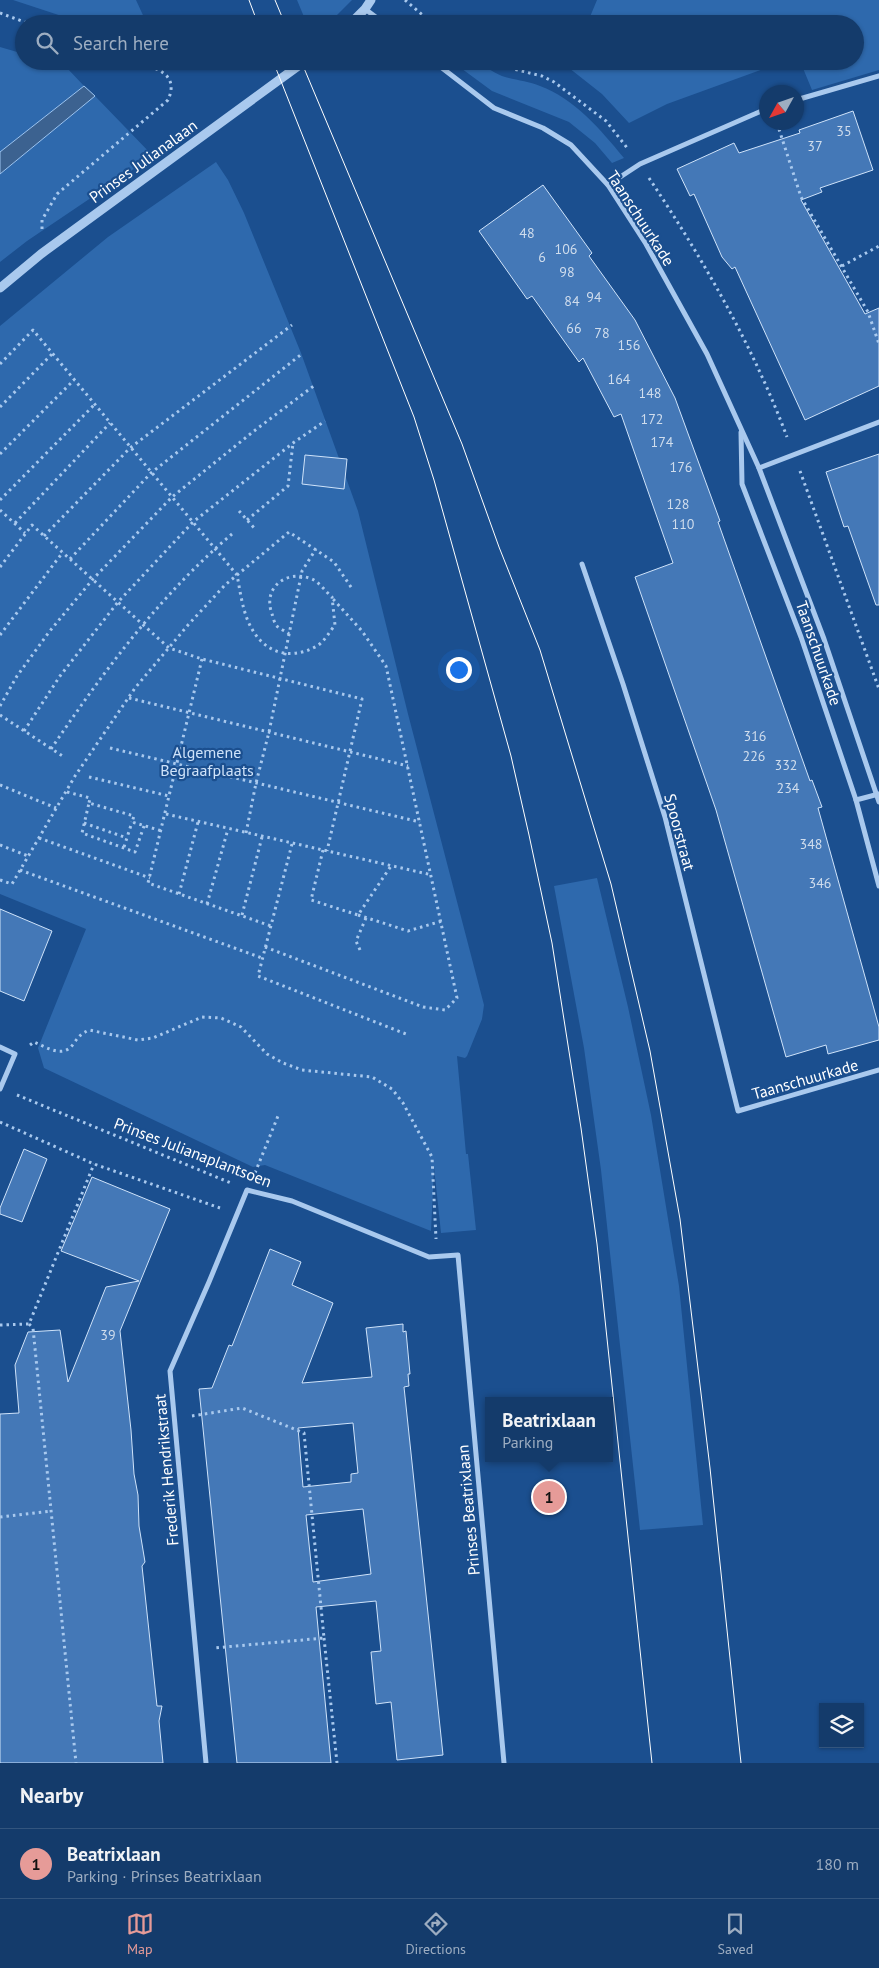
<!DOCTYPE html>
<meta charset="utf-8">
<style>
body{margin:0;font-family:"PT Sans",sans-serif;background:#214673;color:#f1f3f6}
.controls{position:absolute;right:15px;bottom:15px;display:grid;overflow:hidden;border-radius:0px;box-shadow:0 1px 4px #0004}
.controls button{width:45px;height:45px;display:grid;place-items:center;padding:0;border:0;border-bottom:1px solid #33557e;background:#143b6b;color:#f1f3f6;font:25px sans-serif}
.compass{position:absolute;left:759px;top:85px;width:45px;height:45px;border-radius:50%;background:#143b6b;box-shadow:0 1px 4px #0004;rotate:230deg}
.you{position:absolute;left:458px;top:669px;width:18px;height:18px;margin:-12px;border:4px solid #fff;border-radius:50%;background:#1a73e8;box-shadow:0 0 0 8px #1a73e833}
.badge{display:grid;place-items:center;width:32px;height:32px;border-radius:50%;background:#e69b98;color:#111;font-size:16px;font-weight:700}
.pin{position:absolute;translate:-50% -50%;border:2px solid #fff;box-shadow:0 1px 5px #0006}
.popup{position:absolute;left:485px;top:1397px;width:128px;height:65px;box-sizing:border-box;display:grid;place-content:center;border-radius:0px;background:#143b6b;filter:drop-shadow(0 1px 4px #0005);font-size:16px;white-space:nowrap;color:#9dadc1}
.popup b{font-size:19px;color:#f1f3f6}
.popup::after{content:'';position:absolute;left:50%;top:100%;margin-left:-10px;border:10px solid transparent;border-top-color:#143b6b}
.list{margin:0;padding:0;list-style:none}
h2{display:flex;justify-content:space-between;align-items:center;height:65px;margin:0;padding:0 20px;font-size:21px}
h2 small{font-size:16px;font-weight:400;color:#9dadc1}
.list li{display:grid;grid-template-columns:32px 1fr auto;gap:15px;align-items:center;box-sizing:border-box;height:70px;padding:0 20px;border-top:1px solid #33557e}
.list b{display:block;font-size:19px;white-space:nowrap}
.list p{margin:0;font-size:16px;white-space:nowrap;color:#9dadc1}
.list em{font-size:16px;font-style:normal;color:#9dadc1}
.icon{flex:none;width:28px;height:28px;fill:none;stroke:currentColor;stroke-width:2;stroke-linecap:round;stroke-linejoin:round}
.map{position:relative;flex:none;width:879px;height:1763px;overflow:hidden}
.search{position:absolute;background:#143b6b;box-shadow:0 1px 4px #0004;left:15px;right:15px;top:15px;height:55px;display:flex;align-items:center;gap:12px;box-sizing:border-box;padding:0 18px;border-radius:28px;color:#9dadc1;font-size:19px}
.sheet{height:135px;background:#143b6b}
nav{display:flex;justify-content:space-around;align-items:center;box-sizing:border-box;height:70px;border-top:1px solid #33557e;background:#143b6b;font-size:14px;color:#9dadc1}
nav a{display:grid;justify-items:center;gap:2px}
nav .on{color:#e69b98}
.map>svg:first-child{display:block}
.green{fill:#2e69ad}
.water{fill:#3c6290;stroke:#9cc4f0}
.building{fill:#4478b7;stroke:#cfe3fa;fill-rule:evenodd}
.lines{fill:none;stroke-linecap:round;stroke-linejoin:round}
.path{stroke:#a9c9ee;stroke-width:3;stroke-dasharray:2.5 4;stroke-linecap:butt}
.minor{stroke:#a9c9ee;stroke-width:5}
.tertiary{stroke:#a9c9ee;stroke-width:9}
.tram{stroke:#fff;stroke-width:1}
.labels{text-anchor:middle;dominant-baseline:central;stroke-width:4.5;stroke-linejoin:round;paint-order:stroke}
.number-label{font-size:14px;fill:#d0dded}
.street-label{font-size:16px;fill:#fff;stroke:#1b4f8f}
.park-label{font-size:16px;fill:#cfe3fa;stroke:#1b4f8f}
</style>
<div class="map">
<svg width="879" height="1763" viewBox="0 0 879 1763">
<rect width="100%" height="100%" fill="#1b4f8f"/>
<!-- green -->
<g class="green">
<polygon points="13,0 136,0 147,24 86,24"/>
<polygon points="297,0 352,0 328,24 307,24"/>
<polygon points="597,0 879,0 879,70 812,90 800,61 855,61 855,24 587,24"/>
<polygon points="0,47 24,54 24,61 45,61 67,68 84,86 0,152"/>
<path d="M455 61C460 61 466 60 471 61 481 63 492 72 502 76 514 80 528 81 540 86 574 98 601 130 624 158L612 163 595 143 569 122 492 91 454 63Z"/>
<polygon points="571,61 769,61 769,67 667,104 629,123 602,94 569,68"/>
<polygon points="95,96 153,156 27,241 0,262 0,174"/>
<polygon points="216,162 228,180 244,213 301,353 358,511 408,714 484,1005 482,1019 467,1056 465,1058 457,1056 466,1154 468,1154 476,1230 441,1233 434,1167 431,1231 280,1171 265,1165 253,1167 44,1068 38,1048 86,929 0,894 0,326 108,237"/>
<polygon points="597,878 628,1007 651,1115 679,1286 703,1525 640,1530 601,1170 584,1048 554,886"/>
</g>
<!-- water -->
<polygon class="water" points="84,86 95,96 0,174 0,152"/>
<!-- building -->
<g class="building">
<polygon points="853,111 873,170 820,188 822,192 801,200 865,314 879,308 879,386 805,420 735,267 732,269 722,257 694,194 690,196 677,169 734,143 739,153 800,133 799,130"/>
<polygon points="543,185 592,253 589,256 635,320 675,398 720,521 718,522 810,781 812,780 822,807 818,808 879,1027 879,1040 828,1054 826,1045 786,1057 716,810 635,577 673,563 621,414 614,417 583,358 579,362 532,296 527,299 479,231"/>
<polygon points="879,454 879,605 876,605 848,526 844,527 826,472"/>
<polygon points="305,455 347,459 344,489 302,484"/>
<polygon points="0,909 52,931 24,1001 0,991"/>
<polygon points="24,1149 47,1159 22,1222 0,1214 0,1208"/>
<polygon points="92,1177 170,1209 120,1331 131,1430 134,1474 138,1495 139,1526 145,1562 142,1566 157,1706 162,1706 159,1721 163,1763 0,1763 0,1414 19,1413 15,1365 28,1332 60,1330 68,1382 106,1287 139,1281 61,1251"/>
<path d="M270 1249 301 1262 292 1285 333 1303 302 1383 372 1377 366 1328 403 1324V1332L406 1331 410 1374H408L409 1386 404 1387 443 1755 397 1760 391 1702 376 1704 371 1652 381 1651 376 1601 316 1607 331 1763H237L199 1389 212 1388 229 1345 232 1346ZM353 1423 358 1473 351 1474V1482L303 1487 298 1428ZM363 1509 371 1574 313 1582 306 1515Z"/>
</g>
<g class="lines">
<!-- path -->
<g class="path">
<polyline points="405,0 433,24"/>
<polyline points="0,13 30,24"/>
<polyline points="491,61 501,66 542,76 554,82 606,121 628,149"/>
<polyline points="777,123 801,197 868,312 879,344"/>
<path d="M649 178C703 259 753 346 787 437"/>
<path d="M42 229V220L57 194 168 100C180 73 155 68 134 61"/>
<polyline points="842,266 879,246"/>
<path d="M0 364 33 330 237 575C240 590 242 607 248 621 261 652 288 662 317 646 324 642 330 631 335 625L332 597C326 592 319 582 312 579 287 569 262 587 272 614 273 617 274 622 276 625 279 629 286 631 289 634"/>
<polyline points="0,407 52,354"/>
<polyline points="0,454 74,380"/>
<polyline points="800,471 879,689"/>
<polyline points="0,500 95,404"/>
<polyline points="0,510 25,533"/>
<polyline points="239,511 256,530"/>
<polyline points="247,520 288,486 293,443"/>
<polyline points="15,523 110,423"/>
<polyline points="44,536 130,448 292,325"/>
<polyline points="70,559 151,473 303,353"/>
<polyline points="0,567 32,525 169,648 202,659 362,699 327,851"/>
<polyline points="0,635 63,552"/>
<polyline points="202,659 148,883 271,926"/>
<polyline points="129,698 408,766"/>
<polyline points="0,706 17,676 49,632 93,579 172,497 254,431 315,385"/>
<polyline points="0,715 64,757"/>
<polyline points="24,731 60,676 118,602 193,522 293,443 325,421"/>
<polyline points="110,748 420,822"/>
<path d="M51 749C104 671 160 595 232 534"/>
<polyline points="89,777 169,796"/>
<polyline points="0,785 56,808"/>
<polyline points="67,792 90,798 89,803"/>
<polyline points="166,814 432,875"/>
<polyline points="84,823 127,838"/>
<polyline points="144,826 135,852 82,833 89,803 134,816 132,822 162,831"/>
<polyline points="246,833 256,783 269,732 302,571 316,549"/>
<polyline points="39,838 150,878"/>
<polyline points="292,844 258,976 406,1034"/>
<polyline points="0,845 28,856"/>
<polyline points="124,847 132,822"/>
<polyline points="323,850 311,900 358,915 391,866"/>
<polyline points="20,870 262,958"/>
<polyline points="0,880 12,884 75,776 135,688 188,625 225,585 289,532 334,562 353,590"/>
<polyline points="179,894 198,822"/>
<polyline points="207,904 228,829"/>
<polyline points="242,915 262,837"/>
<polyline points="358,915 408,931 442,921"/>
<polyline points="265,947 423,1007 445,1010 457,998 386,666 362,631 333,599"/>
<polyline points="360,950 356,941 366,918"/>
<path d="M30 1045 34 1042C48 1048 64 1059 74 1043 79 1036 81 1034 89 1030L138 1040 153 1038 202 1017 221 1018 241 1027 267 1054 283 1063 302 1070 372 1077 392 1089 403 1103 432 1157 436 1239"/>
<polyline points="17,1095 231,1183"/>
<polyline points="0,1122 94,1164 220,1208"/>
<polyline points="255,1173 278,1116"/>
<polyline points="29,1324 33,1328 76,1763"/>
<polyline points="0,1325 29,1324 94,1164"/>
<polyline points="192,1416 242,1408 304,1433 324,1638 214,1648"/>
<polyline points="0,1517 51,1511"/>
<polyline points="324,1638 337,1763"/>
</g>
<!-- minor -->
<g class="minor">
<polyline points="365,9 385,24"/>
<polyline points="433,61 494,108 543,128 571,145 608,185 646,244 707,354 759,468 824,639 879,802"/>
<polyline points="796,100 879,76"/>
<polyline points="608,185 640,164 766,109"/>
<polyline points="741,432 742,484 801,637 856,800 879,886"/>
<polyline points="759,468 879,422"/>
<polyline points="582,564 623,684 665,817 738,1111 879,1070"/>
<polyline points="856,800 879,794"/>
<polyline points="0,1047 15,1054 0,1089"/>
<polyline points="206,1763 170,1371 209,1282 247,1190 292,1201 429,1257 458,1255 504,1763"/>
</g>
<!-- tertiary -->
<g class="tertiary">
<polyline points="350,24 365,9 371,0"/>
<polyline points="0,288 41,254 305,61"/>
</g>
<!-- tram -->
<g class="tram">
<polyline points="249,0 258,24"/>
<polyline points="275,0 285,24"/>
<polyline points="273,61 414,417 434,480 511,756 529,835 552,943 581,1128 597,1244 652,1763"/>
<polyline points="301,61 462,444 499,547 540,650 611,884 650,1051 680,1219 710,1468 741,1763"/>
</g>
</g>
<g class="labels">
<!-- number labels -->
<g class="number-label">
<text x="844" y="131">35</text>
<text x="815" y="146">37</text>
<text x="527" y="233">48</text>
<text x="566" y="249">106</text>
<text x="542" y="257">6</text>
<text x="567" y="272">98</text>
<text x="594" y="297">94</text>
<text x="572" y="301">84</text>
<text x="574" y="328">66</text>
<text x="602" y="333">78</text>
<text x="629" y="345">156</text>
<text x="619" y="379">164</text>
<text x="650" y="393">148</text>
<text x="652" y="419">172</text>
<text x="662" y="442">174</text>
<text x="681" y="467">176</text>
<text x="678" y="504">128</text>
<text x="683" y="524">110</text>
<text x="755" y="736">316</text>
<text x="754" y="756">226</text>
<text x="786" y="765">332</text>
<text x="788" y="788">234</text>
<text x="811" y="844">348</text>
<text x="820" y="883">346</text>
<text x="108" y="1335">39</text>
</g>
<!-- street labels -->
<g class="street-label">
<text transform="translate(143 161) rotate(-36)">Prinses Julianalaan</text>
<text transform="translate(641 218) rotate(57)">Taanschuurkade</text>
<text transform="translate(819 653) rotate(71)">Taanschuurkade</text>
<text transform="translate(680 832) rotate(75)">Spoorstraat</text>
<text transform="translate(805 1079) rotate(-16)">Taanschuurkade</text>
<text transform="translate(193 1152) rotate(21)">Prinses Julianaplantsoen</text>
<text transform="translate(166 1470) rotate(-95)">Frederik Hendrikstraat</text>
<text transform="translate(468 1510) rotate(-95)">Prinses Beatrixlaan</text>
</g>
<!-- park labels -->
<g class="park-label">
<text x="207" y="752">Algemene<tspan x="207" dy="18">Begraafplaats</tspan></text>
</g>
</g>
</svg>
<div class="controls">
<button><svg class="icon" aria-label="layers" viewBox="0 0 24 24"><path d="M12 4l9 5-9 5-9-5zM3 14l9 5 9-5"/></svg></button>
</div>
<svg class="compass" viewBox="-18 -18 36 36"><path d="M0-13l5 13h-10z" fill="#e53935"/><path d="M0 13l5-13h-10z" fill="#9dadc1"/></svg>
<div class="you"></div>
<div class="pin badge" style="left:549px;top:1497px">1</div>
<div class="popup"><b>Beatrixlaan</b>Parking</div>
<div class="search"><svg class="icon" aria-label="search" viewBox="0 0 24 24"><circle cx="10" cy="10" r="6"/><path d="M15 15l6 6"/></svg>Search here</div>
</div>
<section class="sheet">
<h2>Nearby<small></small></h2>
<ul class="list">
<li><span class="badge">1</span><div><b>Beatrixlaan</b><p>Parking · Prinses Beatrixlaan</p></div><em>180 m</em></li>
</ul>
</section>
<nav>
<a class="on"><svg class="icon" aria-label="map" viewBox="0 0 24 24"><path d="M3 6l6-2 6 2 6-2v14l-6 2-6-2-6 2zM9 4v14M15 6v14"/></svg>Map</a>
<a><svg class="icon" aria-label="directions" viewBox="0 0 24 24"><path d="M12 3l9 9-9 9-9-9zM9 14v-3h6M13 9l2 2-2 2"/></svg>Directions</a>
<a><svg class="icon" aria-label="saved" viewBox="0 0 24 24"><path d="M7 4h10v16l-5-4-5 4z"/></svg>Saved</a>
</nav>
